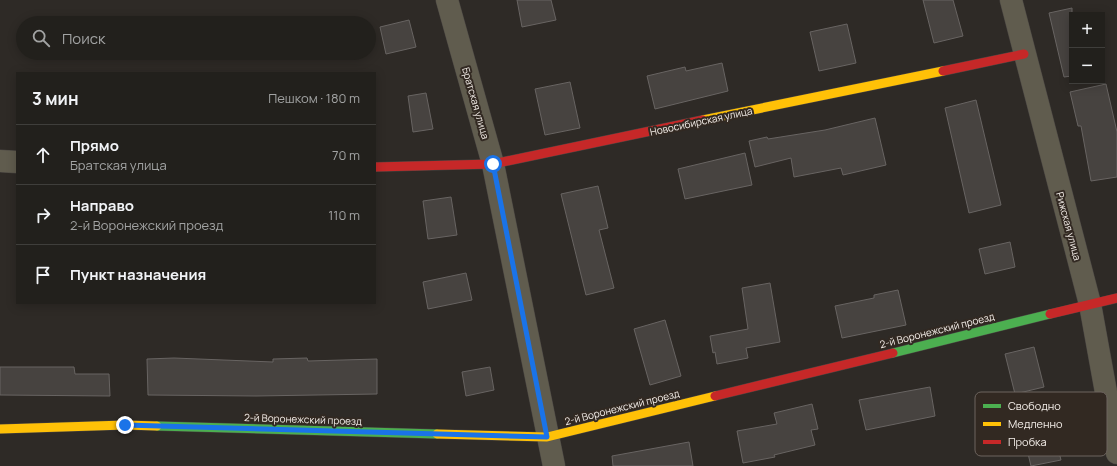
<!DOCTYPE html>
<html lang="ru">
<meta charset="utf-8">
<style>
body{margin:0;font-family:Manrope,sans-serif;background:#2a2825;color:#f1f3f6}
.controls{position:absolute;right:12px;top:12px;display:grid;overflow:hidden;border-radius:0px;box-shadow:0 2px 10px #0003}
.controls button{width:36px;height:36px;display:grid;place-items:center;padding:0;border:0;border-bottom:1px solid #3f3e3b;background:#22201c;color:#f1f3f6;font:20px sans-serif}
.stop{position:absolute;width:12px;height:12px;margin:-9px;border:3px solid #1a73e8;border-radius:50%;background:#fff}
.stop.end{background:#1a73e8;border-color:#fff;box-shadow:0 1px 4px #0008}
.list{margin:0;padding:0;list-style:none}
h2{display:flex;justify-content:space-between;align-items:center;height:52px;margin:0;padding:0 16px;font-size:17px}
h2 small{font-size:13px;font-weight:400;color:#a2a3a3}
.list li{display:grid;grid-template-columns:26px 1fr auto;gap:12px;align-items:center;box-sizing:border-box;height:60px;padding:0 16px;border-top:1px solid #3f3e3b}
.list b{display:block;font-size:15px;white-space:nowrap}
.list p{margin:0;font-size:13px;white-space:nowrap;color:#a2a3a3}
.list em{font-size:13px;font-style:normal;color:#a2a3a3}
.icon{flex:none;width:22px;height:22px;fill:none;stroke:currentColor;stroke-width:2;stroke-linecap:round;stroke-linejoin:round}
.map{position:relative;flex:none;width:1117px;height:466px;overflow:hidden}
.search{position:absolute;background:#22201c;box-shadow:0 2px 10px #0003;left:16px;top:16px;width:360px;height:44px;display:flex;align-items:center;gap:10px;box-sizing:border-box;padding:0 14px;border-radius:22px;color:#a2a3a3;font-size:15px}
.panel{position:absolute;background:#22201c;box-shadow:0 2px 10px #0003;left:16px;top:72px;width:360px;height:232px;border-radius:0px}
.map>svg:first-child{display:block}
.building{fill:#474340;stroke:#686462}
.lines{fill:none;stroke-linecap:round;stroke-linejoin:round}
.street-casing{stroke:#494542;stroke-width:23}
.fast-casing{stroke:#494542;stroke-width:10}
.slow-casing{stroke:#494542;stroke-width:10}
.jam-casing{stroke:#494542;stroke-width:10}
.street{stroke:#605c4e;stroke-width:22}
.fast{stroke:#4caf50;stroke-width:9}
.slow{stroke:#ffc107;stroke-width:9}
.jam{stroke:#c62828;stroke-width:9}
.route{stroke:#1a73e8;stroke-width:5}
.labels{text-anchor:middle;dominant-baseline:central;stroke-width:4;stroke-linejoin:round;paint-order:stroke}
.street-label{font-size:10px;fill:#f4eee9;stroke:#322922}
.key{fill:#322922;stroke:#6c645e;stroke-width:1}
.key-label{font-size:11px;fill:#f4eee9}
</style>
<div class="map">
<svg width="1117" height="466" viewBox="0 0 1117 466">
<rect width="100%" height="100%" fill="#2e2a26"/>
<!-- building -->
<g class="building">
<polygon points="517,0 551,0 556,20 522,27"/>
<polygon points="923,0 953,0 963,36 934,43"/>
<polygon points="1072,8 1072,76 1064,77 1049,13"/>
<polygon points="409,20 416,47 386,54 380,27"/>
<polygon points="847,24 856,63 819,71 810,32"/>
<polygon points="722,63 728,91 655,109 647,76 685,67 686,71"/>
<polygon points="570,82 580,128 545,135 535,89"/>
<polygon points="1106,84 1117,132 1117,177 1091,181 1081,126 1078,126 1070,92"/>
<polygon points="426,93 433,129 413,132 408,96"/>
<polygon points="976,100 1001,205 969,213 945,108"/>
<polygon points="875,118 886,165 843,175 841,168 794,177 791,158 755,167 749,141 767,137 768,139 825,130"/>
<polygon points="745,153 752,185 685,199 678,169"/>
<polygon points="598,186 608,228 599,230 614,288 586,295 561,194"/>
<polygon points="451,197 457,235 428,239 423,201"/>
<polygon points="1010,242 1015,267 985,274 979,249"/>
<polygon points="466,273 472,300 428,309 423,282"/>
<polygon points="770,283 780,342 746,348 748,358 717,364 715,352 713,353 710,336 748,329 742,288"/>
<polygon points="898,290 906,325 842,338 835,306 874,298 874,295"/>
<polygon points="665,320 681,376 650,385 634,329"/>
<polygon points="1034,347 1044,387 1015,394 1005,354"/>
<polygon points="174,358 273,362 273,359 307,358 308,361 377,359 377,394 256,396 148,395 147,359"/>
<polygon points="0,367 74,367 75,374 109,374 110,396 0,395"/>
<polygon points="490,367 494,390 466,396 462,372"/>
<polygon points="930,387 935,416 866,430 859,400"/>
<polygon points="812,404 818,429 811,430 815,445 774,455 775,457 743,463 737,431 777,424 774,413"/>
<polygon points="1052,425 1061,460 1031,466 1023,433"/>
<polygon points="689,442 693,466 613,466 612,456"/>
</g>
<g class="lines">
<defs>
<g id="street">
<polyline points="447,0 493,164 554,466"/>
<polyline points="1011,0 1090,304 1117,453"/>
<polyline points="0,161 17,162"/>
</g>
<g id="fast">
<polyline points="893,353 1050,314"/>
<polyline points="157,426 437,434"/>
</g>
<g id="slow">
<polyline points="703,120 943,71"/>
<polyline points="0,429 125,425 157,426"/>
<polyline points="437,434 547,437 715,396"/>
</g>
<g id="jam">
<polyline points="943,71 1024,54"/>
<polyline points="375,167 493,164 703,120"/>
<polyline points="1050,314 1117,298"/>
<polyline points="715,396 893,353"/>
</g>
</defs>
<!-- street casing -->
<use href="#street" class="street-casing"/>
<!-- fast casing -->
<use href="#fast" class="fast-casing"/>
<!-- slow casing -->
<use href="#slow" class="slow-casing"/>
<!-- jam casing -->
<use href="#jam" class="jam-casing"/>
<!-- street -->
<use href="#street" class="street"/>
<!-- fast -->
<use href="#fast" class="fast"/>
<!-- slow -->
<use href="#slow" class="slow"/>
<!-- jam -->
<use href="#jam" class="jam"/>
</g>
<g class="lines">
<!-- route -->
<polyline class="route" points="125,425 547,437 493,164"/>
</g>
<g class="labels">
<!-- street labels -->
<g class="street-label">
<text transform="translate(476 103) rotate(74)">Братская улица</text>
<text transform="translate(701 121) rotate(-12)">Новосибирская улица</text>
<text transform="translate(1069 226) rotate(75)">Рижская улица</text>
<text transform="translate(937 330) rotate(-14)">2-й Воронежский проезд</text>
<text transform="translate(622 407) rotate(-14)">2-й Воронежский проезд</text>
<text transform="translate(303 419) rotate(2)">2-й Воронежский проезд</text>
</g>
</g>
<!-- legend -->
<rect x="975" y="392" width="132" height="64" rx="6" class="key"/>
<rect x="983" y="404" width="18" height="4" fill="#4caf50"/>
<rect x="983" y="422" width="18" height="4" fill="#ffc107"/>
<rect x="983" y="440" width="18" height="4" fill="#c62828"/>
<g class="key-label">
<text x="1008" y="410">Свободно</text>
<text x="1008" y="428">Медленно</text>
<text x="1008" y="446">Пробка</text>
</g>
</svg>
<div class="controls">
<button>+</button>
<button>−</button>
</div>
<div class="stop" style="left:493px;top:164px"></div>
<div class="stop end" style="left:125px;top:425px"></div>
<div class="search"><svg class="icon" aria-label="search" viewBox="0 0 24 24"><circle cx="10" cy="10" r="6"/><path d="M15 15l6 6"/></svg>Поиск</div>
<section class="panel">
<h2>3 мин<small>Пешком · 180 m</small></h2>
<ul class="list">
<li><svg class="icon" aria-label="ahead" viewBox="0 0 24 24"><path d="M12 20V5M6 11l6-6 6 6"/></svg><div><b>Прямо</b><p>Братская улица</p></div><em>70 m</em></li>
<li><svg class="icon" aria-label="right" viewBox="0 0 24 24"><path d="M7 20v-9h11M14 6l5 5-5 5"/></svg><div><b>Направо</b><p>2-й Воронежский проезд</p></div><em>110 m</em></li>
<li><svg class="icon" aria-label="arrive" viewBox="0 0 24 24"><path d="M6 21V4h12l-3 4 3 4H6"/></svg><div><b>Пункт назначения</b></div></li>
</ul>
</section>
</div>
